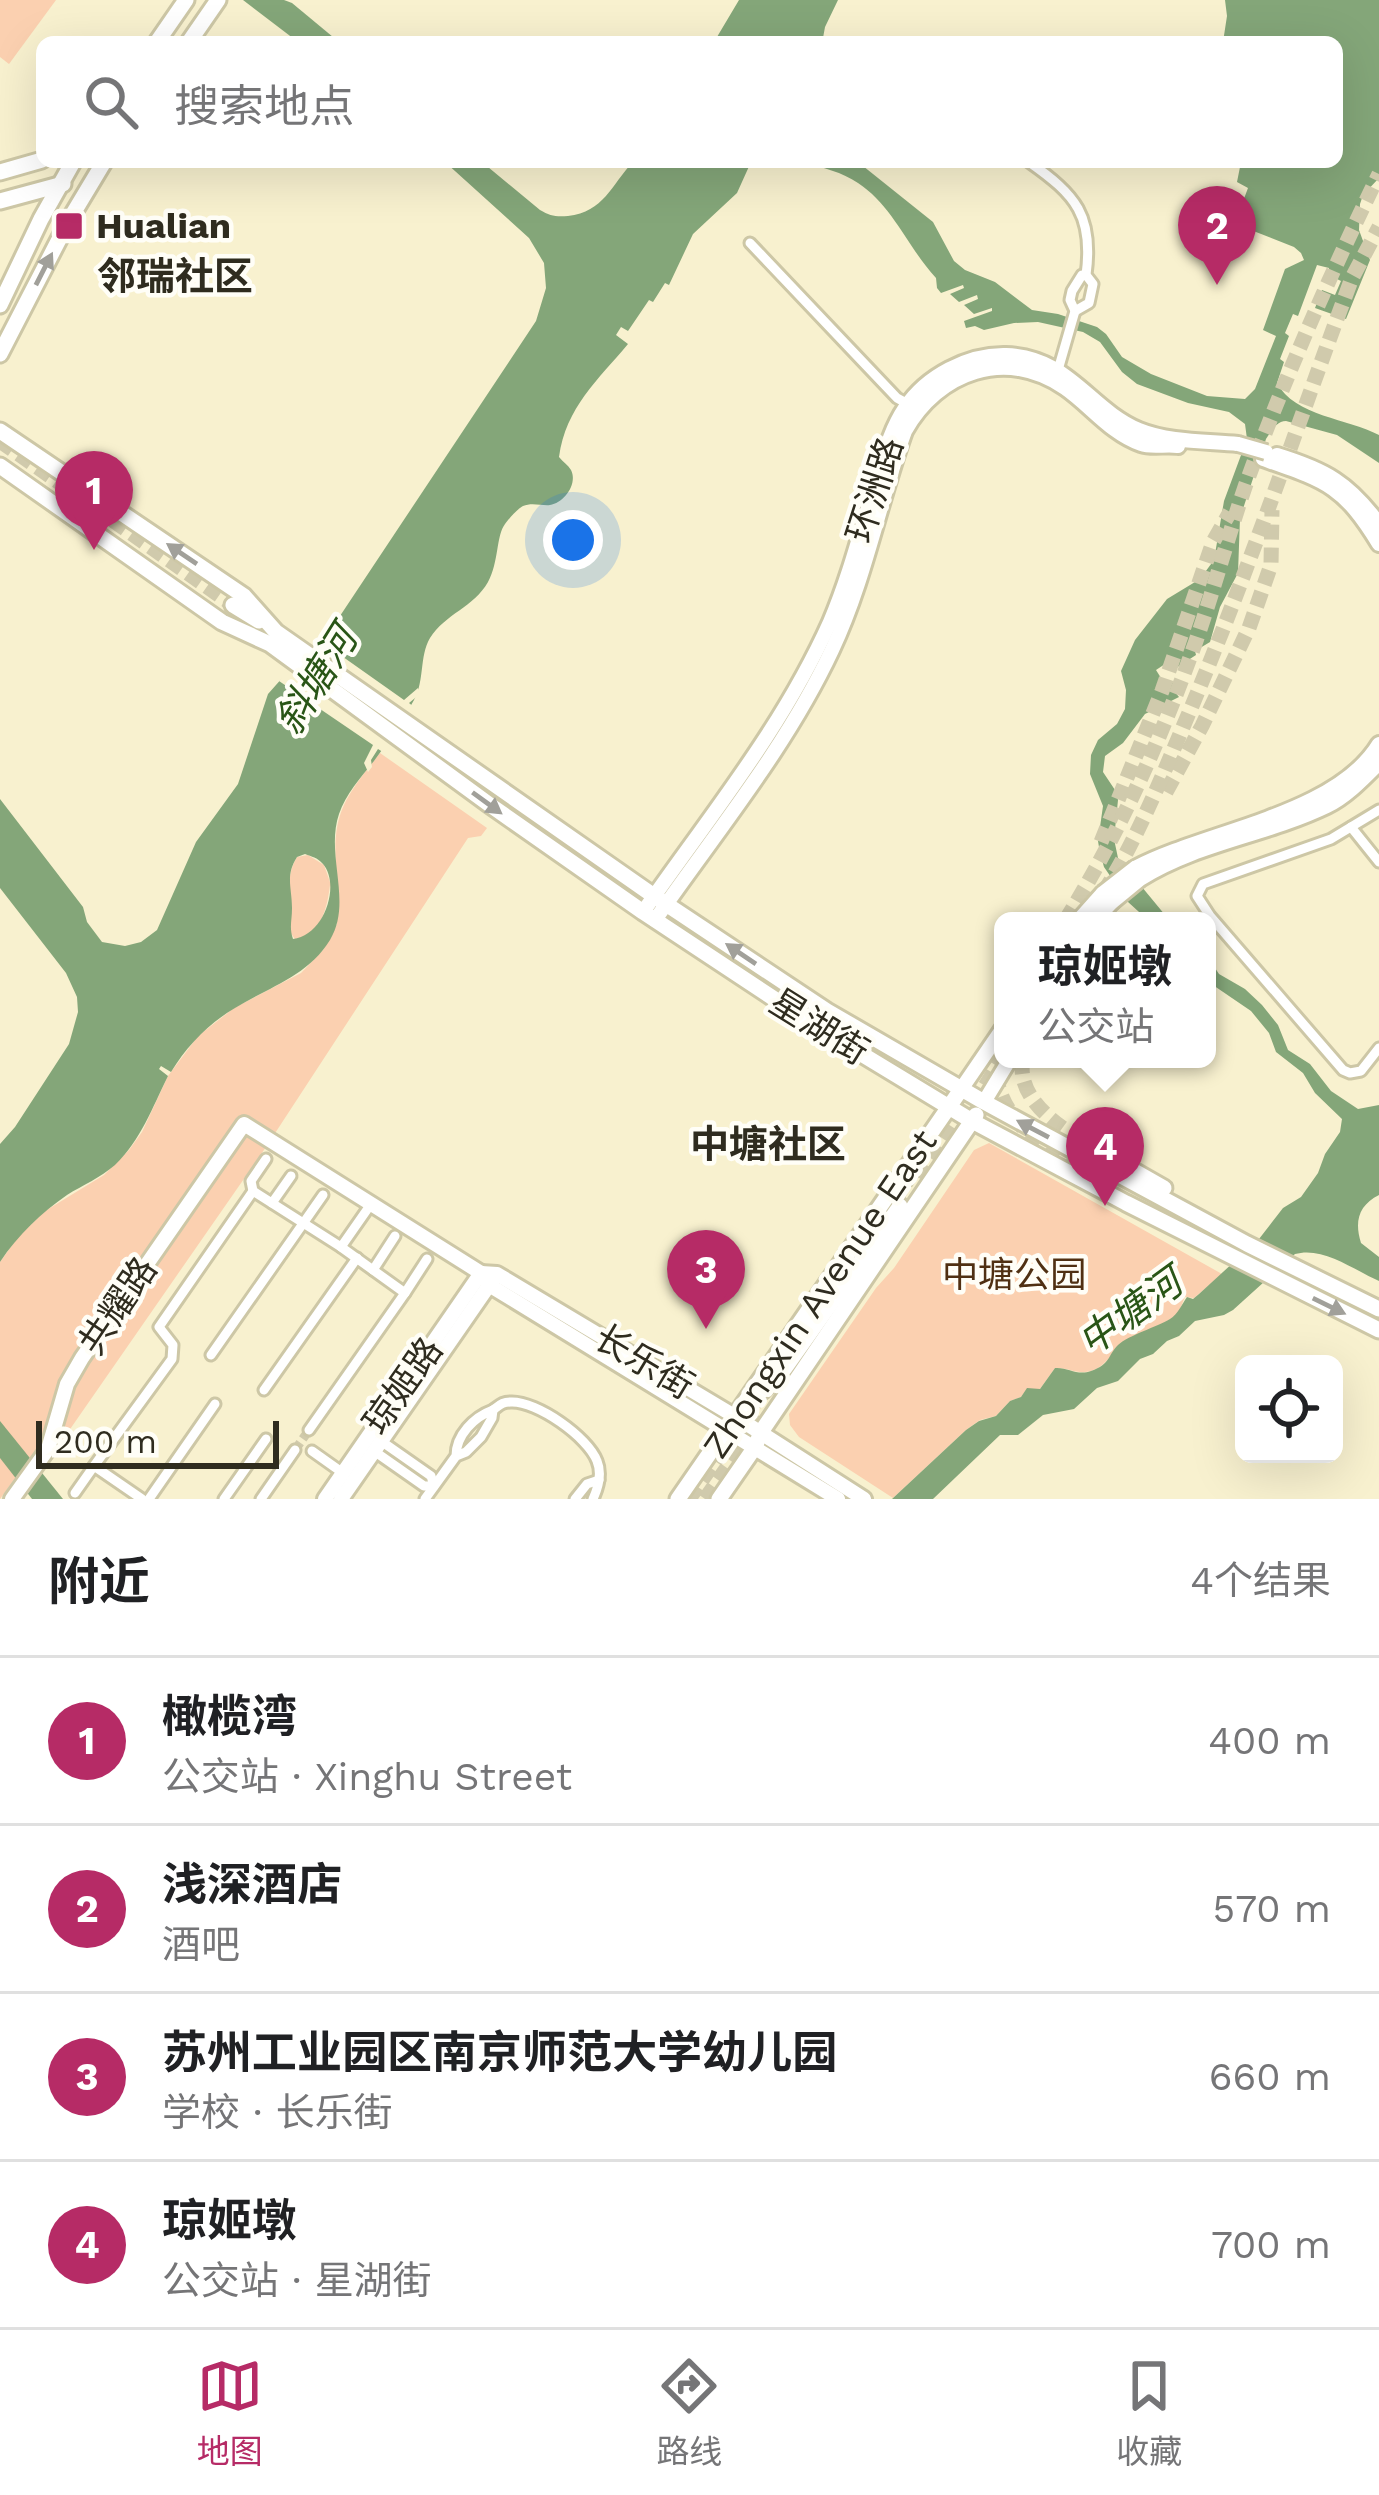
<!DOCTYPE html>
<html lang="zh">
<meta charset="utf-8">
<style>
body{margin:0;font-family:"Work Sans","Noto Sans SC",sans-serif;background:#f6f6f6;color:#202124}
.controls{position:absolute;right:36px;bottom:36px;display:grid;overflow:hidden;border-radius:18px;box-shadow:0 12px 48px #0002}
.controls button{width:108px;height:108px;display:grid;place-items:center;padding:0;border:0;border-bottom:3px solid #e0e0e0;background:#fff;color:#202124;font:60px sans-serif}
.scale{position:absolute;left:36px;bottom:30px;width:243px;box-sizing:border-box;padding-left:12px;border:6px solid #2f2c1f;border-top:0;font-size:33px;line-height:42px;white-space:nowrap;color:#2f2c1f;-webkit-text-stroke:9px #fffef7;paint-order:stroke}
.you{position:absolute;left:573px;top:540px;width:42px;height:42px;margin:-30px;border:9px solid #fff;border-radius:50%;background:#1a73e8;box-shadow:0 0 0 18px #1a73e833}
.badge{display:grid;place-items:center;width:78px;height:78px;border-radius:50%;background:#b62b66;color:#fff;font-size:39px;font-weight:700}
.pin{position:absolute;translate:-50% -99px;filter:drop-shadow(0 3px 6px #0008)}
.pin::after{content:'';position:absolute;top:63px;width:42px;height:36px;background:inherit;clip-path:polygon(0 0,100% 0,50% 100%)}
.popup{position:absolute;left:994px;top:912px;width:222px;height:156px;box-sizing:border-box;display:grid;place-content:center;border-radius:18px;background:#fff;filter:drop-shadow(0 3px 9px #0005);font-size:39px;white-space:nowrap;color:#757577}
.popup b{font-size:45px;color:#202124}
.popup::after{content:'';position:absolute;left:50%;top:100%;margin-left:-24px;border:24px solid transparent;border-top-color:#fff}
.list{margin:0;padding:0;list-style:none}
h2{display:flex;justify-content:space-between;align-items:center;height:156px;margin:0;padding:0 48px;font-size:51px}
h2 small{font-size:39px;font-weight:400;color:#757577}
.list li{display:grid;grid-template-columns:78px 1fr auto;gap:36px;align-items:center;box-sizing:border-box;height:168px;padding:0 48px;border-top:3px solid #e0e0e0}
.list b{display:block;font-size:45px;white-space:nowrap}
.list p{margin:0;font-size:39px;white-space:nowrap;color:#757577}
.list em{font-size:39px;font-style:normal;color:#757577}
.icon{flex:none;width:66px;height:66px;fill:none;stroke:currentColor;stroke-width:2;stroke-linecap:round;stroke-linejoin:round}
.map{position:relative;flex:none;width:1379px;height:1499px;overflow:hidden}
.search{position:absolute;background:#fff;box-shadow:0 12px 48px #0002;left:36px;right:36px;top:36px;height:132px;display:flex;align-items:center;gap:30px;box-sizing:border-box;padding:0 42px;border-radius:18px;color:#757577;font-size:45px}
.sheet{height:828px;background:#fff}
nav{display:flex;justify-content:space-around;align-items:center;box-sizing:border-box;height:168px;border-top:3px solid #e0e0e0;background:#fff;font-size:33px;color:#757577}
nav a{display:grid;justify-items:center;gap:6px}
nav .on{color:#b62b66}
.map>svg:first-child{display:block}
.green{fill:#fbd0b0}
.water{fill:#84a679;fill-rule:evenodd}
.pier{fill:#f8f1cf}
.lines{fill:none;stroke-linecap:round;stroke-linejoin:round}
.street-tunnel{stroke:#d0caac;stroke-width:9;stroke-dasharray:9 4.5;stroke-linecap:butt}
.primary-tunnel{stroke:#d0caac;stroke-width:15;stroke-dasharray:15 8;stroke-linecap:butt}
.street-casing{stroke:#cdc7a6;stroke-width:15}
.secondary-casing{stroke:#cdc7a6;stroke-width:20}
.primary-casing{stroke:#cdc7a6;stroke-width:21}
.street{stroke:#fff;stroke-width:9}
.secondary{stroke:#fff;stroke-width:14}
.primary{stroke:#fff;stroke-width:15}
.secondary-bridge-casing{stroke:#cdc7a6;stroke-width:20;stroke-linecap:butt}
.secondary-bridge{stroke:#fff;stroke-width:14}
.oneway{fill:#a1a09a}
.poi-dot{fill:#b62b66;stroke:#fffef7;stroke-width:4.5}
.labels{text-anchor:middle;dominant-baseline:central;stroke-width:9;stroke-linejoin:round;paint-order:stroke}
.poi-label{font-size:36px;font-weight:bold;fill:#2f2c1f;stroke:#fffef7;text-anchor:start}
.street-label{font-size:36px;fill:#2f2c1f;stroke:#fffef7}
.park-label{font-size:36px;fill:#503013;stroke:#fffef7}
.neighbourhood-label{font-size:39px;font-weight:bold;fill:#2f2c1f;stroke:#fffef7}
.water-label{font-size:39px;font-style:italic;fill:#295516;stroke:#fffef7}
</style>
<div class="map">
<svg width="1379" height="1499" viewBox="0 0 1379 1499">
<rect width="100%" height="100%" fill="#f8f1cf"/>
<!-- green -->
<g class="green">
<polygon points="0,0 56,0 9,64 0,57"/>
<path d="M380 753 487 828 481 836 468 838 266 1147 41 1471 30 1458 0 1499V1262L18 1237 45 1211 104 1175 129 1150 142 1132 168 1076 198 1036 234 1008 301 973 323 950 337 924 330 885C327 909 321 935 295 939L289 931C292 905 283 880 297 857L308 855 324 865 330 882 337 880C331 816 341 802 380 753Z"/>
<path d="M989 1143 1222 1274 1194 1298 1185 1297C1182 1303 1181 1309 1177 1314 1167 1325 1132 1334 1119 1347 1109 1356 1106 1366 1091 1371 1077 1375 1068 1367 1055 1368L1040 1389H1027L1021 1397 1010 1401 996 1416 980 1420 966 1430 893 1498 799 1437 790 1425 789 1414 876 1288 894 1268 974 1150Z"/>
</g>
<!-- water -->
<g class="water">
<polygon points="243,0 284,0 292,3 339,42 298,42"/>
<polygon points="739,0 838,0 825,27 823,38 814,42 714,42"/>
<path d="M1225 0H1379V178L1363 195 1360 204 1359 230 1370 260 1346 319 1315 308 1322 290 1335 295 1341 281 1329 275V268L1317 265 1298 316 1293 314 1285 333 1289 336 1280 359 1284 362 1277 383C1294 416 1349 419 1379 435V463L1337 435 1286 421C1276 421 1271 432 1266 439L1240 518 1238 573 1220 607 1210 642 1195 651 1196 655 1176 668 1171 660 1156 670 1166 686 1174 682 1179 690 1175 692 1179 697 1145 714 1123 743 1105 756 1103 772 1115 790 1118 800 1114 839 1118 858 1170 921H1149L1128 902 1104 867 1100 853 1098 841 1103 806 1090 774 1091 755 1098 740 1117 724 1125 709 1126 690 1121 671 1135 640 1167 599 1200 579 1214 560 1224 501 1247 439 1245 424 1229 412 1188 403 1137 384 1122 372 1100 342 1083 332 1038 322 1014 323 984 330 975 326 966 328 964 321 992 311V308L974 314 964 305 978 299 977 295 959 302 950 294 964 288 963 285 941 293 937 288 936 278C908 248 893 206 858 183 842 172 823 168 805 162H858L933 222 954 261 965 270 995 282 1032 310 1058 314 1097 327 1106 334 1122 357 1151 374 1207 396 1245 399 1255 389 1276 336 1263 330 1285 269 1304 260 1301 253 1294 247 1233 223H1228L1221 241 1216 244 1210 242 1230 200 1242 204 1248 188 1237 182 1241 162H1337V42H1223L1227 16Z"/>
<path d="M445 162H482L540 210C550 216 556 217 568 216 604 212 611 185 633 162H751L737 193 693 234 669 285 665 283 653 302 649 300 628 331 621 327 616 335 628 344C598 380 566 407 559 457 563 462 568 465 571 470 578 484 564 503 550 505 542 506 532 502 523 506 517 509 508 520 505 524 496 536 499 562 488 582 474 607 445 614 430 638 419 657 425 680 414 700 403 720 388 742 374 761 361 777 346 794 339 814 325 855 353 902 330 940 308 976 269 987 235 1008 208 1024 187 1046 171 1072L161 1066 159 1069 168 1076C152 1108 141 1140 115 1165 100 1178 83 1185 67 1195 41 1213 18 1235 0 1262V1144L15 1127 69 1044 78 1012 77 997 66 973 0 888V799L83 907 87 922 102 942 125 946 141 942 157 930 196 842 238 784 268 694 323 632 334 625 536 321 546 288 544 263 529 238ZM305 854C312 857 317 857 323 864 341 885 324 936 293 939 289 927 292 921 292 908 292 887 285 876 297 857Z"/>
<path d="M1207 956 1219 974 1245 989 1262 1005 1278 1025 1288 1050 1310 1064 1331 1091 1358 1109 1379 1105V1195C1359 1205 1354 1221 1361 1243L1379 1257V1281C1354 1270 1323 1246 1295 1254L1233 1310 1224 1315 1195 1321 1179 1336 1167 1341 1153 1354 1140 1359 1118 1381 1097 1388 1074 1409 1043 1415 1018 1435H1000L933 1499H892L966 1430 979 1421 996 1416 1010 1401 1021 1397 1027 1388 1040 1389 1055 1368C1068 1367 1077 1376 1091 1371 1111 1364 1107 1356 1118 1345 1129 1335 1157 1327 1170 1319 1178 1314 1182 1304 1187 1297L1193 1299 1199 1294 1259 1239 1283 1208 1301 1197 1318 1173 1325 1154 1340 1132 1342 1119 1315 1093 1303 1073 1276 1052 1269 1033 1251 1011 1207 981Z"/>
<polygon points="0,1421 63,1499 32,1499 0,1458"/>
</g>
<!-- pier -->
<polygon class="pier" points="312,635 404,700 418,688 420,694 409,703 415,708 386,754 378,749 371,760 372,767 368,772 364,763 373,745 279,681"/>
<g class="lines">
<!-- street-tunnel -->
<polyline class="street-tunnel" points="295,1450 309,1430"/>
<!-- primary-tunnel -->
<g class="primary-tunnel">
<polyline points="0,441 233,605"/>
<polyline points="1166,792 1202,726 1249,628 1271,565 1272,510"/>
<polyline points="1101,842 1162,691 1213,542 1230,512"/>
<path d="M1103 893C1136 841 1159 784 1183 727 1246 580 1296 428 1352 278L1379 227"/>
<path d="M1065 921C1120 832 1161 739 1196 641 1214 589 1228 536 1246 484 1284 379 1330 275 1379 174"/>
<path d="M1023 1059C1015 1100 1062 1129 1092 1147"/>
<path d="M996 1074C1002 1121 1042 1146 1079 1170"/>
<polyline points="961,1125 1003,1057"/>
<polyline points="919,1178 962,1113"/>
<polyline points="854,1259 918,1165"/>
<polyline points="689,1499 769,1383"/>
<polyline points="705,1499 762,1418"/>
</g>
<defs>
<g id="street">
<path d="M1029 162C1076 195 1094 216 1086 275L1093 284 1089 303 1075 311"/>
<polyline points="750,243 897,398 908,404"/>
<polyline points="1058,370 1075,311 1070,300 1072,291 1082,275 1086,275"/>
<polyline points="1379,810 1331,839 1203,884 1197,896 1210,916 1343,1070 1350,1073 1361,1071 1379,1048"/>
<polyline points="1351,827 1379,862"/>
<polyline points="253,1191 251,1181 266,1159"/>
<polyline points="272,1203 291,1176"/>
<polyline points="373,1270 395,1236"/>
<polyline points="405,1293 427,1259"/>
<polyline points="211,1355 323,1195"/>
<polyline points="264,1390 357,1258"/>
<path d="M493 1410C500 1405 502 1402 511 1402 537 1401 588 1437 597 1461 602 1473 598 1488 593 1499"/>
<polyline points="309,1430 405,1293 341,1247"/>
<polyline points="312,1451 343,1473"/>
<polyline points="374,1451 424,1486 434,1486 431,1476 381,1441"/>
<polyline points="75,1493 94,1466"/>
<polyline points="142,1499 94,1466 172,1359 173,1345 159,1327 253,1191 341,1247 371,1204"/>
<polyline points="149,1499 215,1404"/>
<polyline points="224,1499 266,1439"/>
<polyline points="261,1499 295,1450"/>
<path d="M425 1499 456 1456 466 1452 481 1437 492 1418 493 1410C474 1417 456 1435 456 1456"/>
<polyline points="575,1499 587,1484 599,1480"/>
</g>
<g id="secondary">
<path d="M1277 455C1326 470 1349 483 1379 524"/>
<path d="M1263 459C1326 481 1343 485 1379 544"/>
<path d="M1135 868C1207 830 1336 815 1379 744"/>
<path d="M1140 879C1197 843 1267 835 1327 806 1347 796 1363 779 1379 763"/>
<path d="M643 912C709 817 782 729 830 622 849 578 861 530 875 484 883 459 890 430 905 408 926 376 968 354 1006 355 1069 357 1089 409 1139 430 1168 442 1206 441 1238 444"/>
<path d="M655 920C716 832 786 748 832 650 865 580 879 503 905 431 938 372 1006 347 1065 388 1091 406 1110 433 1141 444 1152 448 1166 444 1178 446"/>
<polyline points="1078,921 1103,893"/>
<polyline points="1094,921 1112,902"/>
<polyline points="962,1088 1003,1028"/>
<polyline points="984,1102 1010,1059"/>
<polyline points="481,1273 497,1274 736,1417 864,1499"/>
<polyline points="12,1499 48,1449 67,1384 82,1358 244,1124 481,1273 489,1285 838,1499"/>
<polyline points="325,1499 481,1273"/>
<polyline points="341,1499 492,1281"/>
</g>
<g id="primary">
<polyline points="157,42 186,0"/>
<polyline points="189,42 218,0"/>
<polyline points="0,172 42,160"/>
<polyline points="0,201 63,184"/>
<polyline points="0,305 41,219 73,162"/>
<polyline points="0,354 68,222 104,162"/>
<polyline points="0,431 244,596 276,632 654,896 827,1011 984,1102 1247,1244 1379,1309"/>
<polyline points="0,466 222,622 270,644 490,805 643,912 817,1027 972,1121 1126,1203 1379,1330"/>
<polyline points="233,605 259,621"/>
<polyline points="1092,1147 1164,1188"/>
<polyline points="762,1391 785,1368 900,1206"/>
<polyline points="678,1499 962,1088"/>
<polyline points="719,1499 755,1447 761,1432 976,1115"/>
</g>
</defs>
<!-- street casing -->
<use href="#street" class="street-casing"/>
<!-- secondary casing -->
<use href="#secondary" class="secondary-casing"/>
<!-- primary casing -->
<use href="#primary" class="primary-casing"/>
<!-- street -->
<use href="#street" class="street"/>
<!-- secondary -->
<use href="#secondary" class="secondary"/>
<!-- primary -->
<use href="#primary" class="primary"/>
<defs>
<g id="secondary-bridge">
<polyline points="1238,444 1266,452"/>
<polyline points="1103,893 1135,868"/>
<polyline points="1112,902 1140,879"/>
</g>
</defs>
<!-- secondary-bridge casing -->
<use href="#secondary-bridge" class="secondary-bridge-casing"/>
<!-- secondary-bridge -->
<use href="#secondary-bridge" class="secondary-bridge"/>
</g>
<!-- one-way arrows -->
<defs><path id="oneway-solid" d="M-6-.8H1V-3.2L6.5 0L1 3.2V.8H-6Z" transform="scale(3)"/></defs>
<g class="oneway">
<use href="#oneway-solid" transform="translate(44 269) rotate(-63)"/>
<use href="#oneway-solid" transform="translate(182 554) rotate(-146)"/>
<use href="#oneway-solid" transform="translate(487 803) rotate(36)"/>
<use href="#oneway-solid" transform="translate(741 954) rotate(-146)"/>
<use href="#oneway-solid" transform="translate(1033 1129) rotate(-152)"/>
<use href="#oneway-solid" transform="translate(1329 1306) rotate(26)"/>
</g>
<!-- markers -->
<rect class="poi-dot" x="54" y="211" width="30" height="30" rx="6"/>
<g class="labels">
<!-- poi labels -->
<g class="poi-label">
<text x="96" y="226">Hualian</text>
</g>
<!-- street labels -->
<g class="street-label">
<text transform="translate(875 490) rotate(-72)">环洲路</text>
<text transform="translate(819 1027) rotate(32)">星湖街</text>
<text transform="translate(820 1294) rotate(-56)">Zhongxin Avenue East</text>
<text transform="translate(118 1306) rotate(-56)">共耀路</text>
<text transform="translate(644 1362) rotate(31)">长乐街</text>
<text transform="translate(403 1386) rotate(-55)">琼姬路</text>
</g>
<!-- park labels -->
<g class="park-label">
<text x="1014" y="1275">中塘公园</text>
</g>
<!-- neighbourhood labels -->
<g class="neighbourhood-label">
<text x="175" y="276">邻瑞社区</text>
<text x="768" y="1144">中塘社区</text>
</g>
<!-- water labels -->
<g class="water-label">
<text transform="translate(316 680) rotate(-58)">斜塘河</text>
<text transform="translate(1130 1312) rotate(-36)">中塘河</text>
</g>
</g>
</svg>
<div class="controls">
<button><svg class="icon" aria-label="locate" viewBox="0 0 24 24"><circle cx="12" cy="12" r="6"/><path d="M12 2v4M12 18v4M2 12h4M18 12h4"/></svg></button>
</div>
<div class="scale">200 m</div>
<div class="you"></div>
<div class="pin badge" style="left:94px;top:550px">1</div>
<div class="pin badge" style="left:1217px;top:285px">2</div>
<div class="pin badge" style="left:706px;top:1329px">3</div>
<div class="pin badge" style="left:1105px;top:1206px">4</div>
<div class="popup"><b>琼姬墩</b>公交站</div>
<div class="search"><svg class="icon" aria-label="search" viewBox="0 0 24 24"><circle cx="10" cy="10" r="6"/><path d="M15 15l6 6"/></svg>搜索地点</div>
</div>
<section class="sheet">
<h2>附近<small>4个结果</small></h2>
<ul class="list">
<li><span class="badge">1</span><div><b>橄榄湾</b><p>公交站 · Xinghu Street</p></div><em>400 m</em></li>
<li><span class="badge">2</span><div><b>浅深酒店</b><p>酒吧</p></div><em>570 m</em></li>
<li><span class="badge">3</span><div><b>苏州工业园区南京师范大学幼儿园</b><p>学校 · 长乐街</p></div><em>660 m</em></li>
<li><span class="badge">4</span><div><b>琼姬墩</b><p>公交站 · 星湖街</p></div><em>700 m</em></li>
</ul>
</section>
<nav>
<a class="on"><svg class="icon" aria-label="map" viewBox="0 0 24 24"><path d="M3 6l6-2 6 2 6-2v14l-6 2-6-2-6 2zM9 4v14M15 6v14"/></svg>地图</a>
<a><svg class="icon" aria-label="directions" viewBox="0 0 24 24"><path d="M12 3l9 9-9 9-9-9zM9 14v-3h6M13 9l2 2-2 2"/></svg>路线</a>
<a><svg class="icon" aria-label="saved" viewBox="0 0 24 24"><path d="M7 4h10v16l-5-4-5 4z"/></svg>收藏</a>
</nav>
